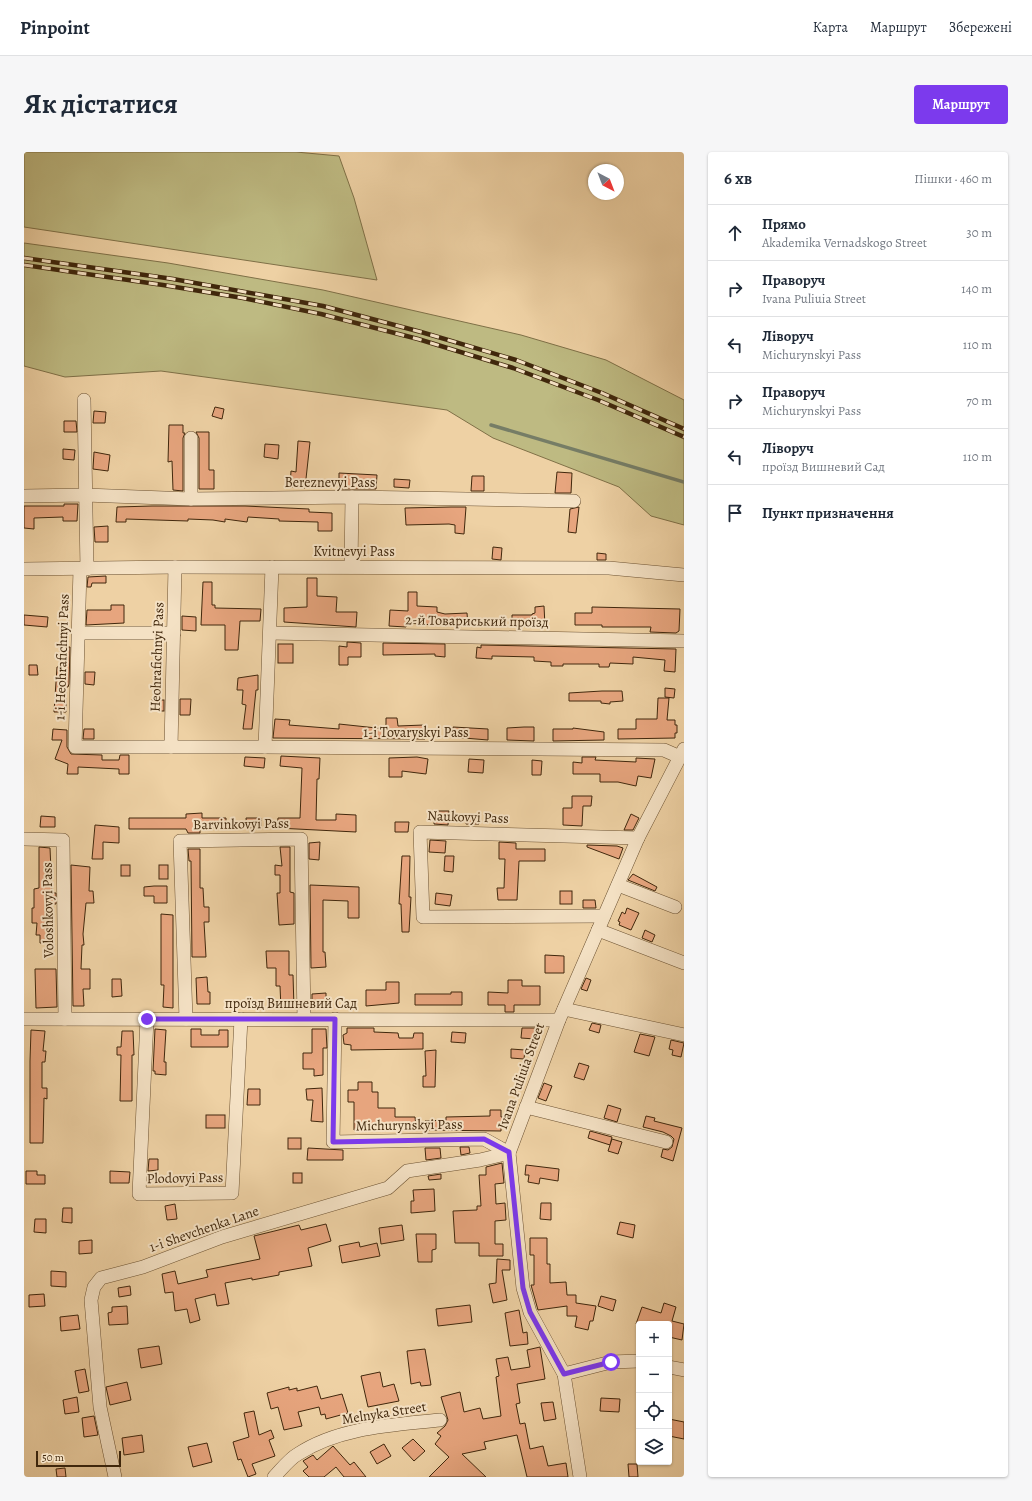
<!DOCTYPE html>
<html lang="uk">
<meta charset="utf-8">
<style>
body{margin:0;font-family:Alegreya,serif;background:#f6f6f7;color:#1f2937}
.controls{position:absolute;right:12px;bottom:12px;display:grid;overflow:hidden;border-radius:4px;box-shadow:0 1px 3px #0004}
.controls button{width:36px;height:36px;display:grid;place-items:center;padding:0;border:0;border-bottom:1px solid #e0e1e3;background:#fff;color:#1f2937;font:20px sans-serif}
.compass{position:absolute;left:564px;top:12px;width:36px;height:36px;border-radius:50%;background:#fff;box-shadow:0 1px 3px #0004;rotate:138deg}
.scale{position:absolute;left:12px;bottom:10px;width:85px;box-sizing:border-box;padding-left:4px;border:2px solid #40270c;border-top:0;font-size:11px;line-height:14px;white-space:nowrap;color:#40270c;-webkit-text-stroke:3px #f4e1c4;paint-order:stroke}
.stop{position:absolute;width:12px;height:12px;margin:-9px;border:3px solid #7c3aed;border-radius:50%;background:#fff}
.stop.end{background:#7c3aed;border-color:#fff;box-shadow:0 1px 4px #0008}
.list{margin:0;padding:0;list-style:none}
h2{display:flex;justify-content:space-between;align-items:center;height:52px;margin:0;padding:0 16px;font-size:17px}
h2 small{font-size:13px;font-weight:400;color:#747a83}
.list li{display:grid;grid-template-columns:26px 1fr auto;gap:12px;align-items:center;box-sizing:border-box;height:56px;padding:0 16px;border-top:1px solid #e0e1e3}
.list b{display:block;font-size:15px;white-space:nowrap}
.list p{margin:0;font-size:13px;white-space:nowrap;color:#747a83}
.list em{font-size:13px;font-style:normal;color:#747a83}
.icon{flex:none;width:22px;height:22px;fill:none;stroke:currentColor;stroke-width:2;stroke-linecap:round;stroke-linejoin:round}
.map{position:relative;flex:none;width:660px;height:1325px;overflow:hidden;border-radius:4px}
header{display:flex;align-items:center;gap:24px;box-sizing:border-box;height:56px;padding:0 20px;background:#fff;border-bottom:1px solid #e0e1e3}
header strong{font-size:19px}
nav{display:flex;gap:22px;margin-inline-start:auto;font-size:14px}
.intro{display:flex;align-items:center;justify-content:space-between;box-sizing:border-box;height:96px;padding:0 24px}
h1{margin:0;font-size:28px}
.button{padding:10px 18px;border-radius:4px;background:#7c3aed;color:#fff;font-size:14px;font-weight:700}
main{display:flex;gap:24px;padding:0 24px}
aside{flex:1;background:#fff;border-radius:4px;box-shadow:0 1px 3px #0004}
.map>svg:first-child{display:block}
.green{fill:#beba82;stroke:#7f7047}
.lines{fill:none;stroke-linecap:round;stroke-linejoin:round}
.stream{stroke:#767d66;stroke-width:3.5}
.building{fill:#e7a57e;stroke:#40270c}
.minor-casing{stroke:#6c5232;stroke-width:14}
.minor{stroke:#f4e1c4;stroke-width:13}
.rail-casing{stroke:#40270c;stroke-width:4.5}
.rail{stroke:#f4e1c4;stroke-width:3;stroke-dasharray:9;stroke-linecap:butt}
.route{stroke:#7c3aed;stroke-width:5}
.labels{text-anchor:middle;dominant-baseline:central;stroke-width:4;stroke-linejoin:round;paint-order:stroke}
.street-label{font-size:14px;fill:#40270c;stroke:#f4e1c4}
</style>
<header>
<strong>Pinpoint</strong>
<nav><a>Карта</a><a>Маршрут</a><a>Збережені</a></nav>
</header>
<div class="intro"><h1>Як дістатися</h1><a class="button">Маршрут</a></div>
<main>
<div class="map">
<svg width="660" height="1325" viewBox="0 0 660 1325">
<rect width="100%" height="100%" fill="#eed1a4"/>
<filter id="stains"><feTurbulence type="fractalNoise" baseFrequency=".005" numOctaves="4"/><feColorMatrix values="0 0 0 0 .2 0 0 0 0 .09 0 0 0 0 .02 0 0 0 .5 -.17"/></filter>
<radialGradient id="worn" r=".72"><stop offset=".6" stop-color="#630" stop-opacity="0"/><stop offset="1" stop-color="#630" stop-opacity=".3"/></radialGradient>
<!-- green -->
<g class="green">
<polygon points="0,0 272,0 315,4 330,46 353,128 0,75"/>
<polygon points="0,91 144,111 299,138 497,183 582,208 660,248 660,373 627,364 595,335 469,286 423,258 137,219 41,225 0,214"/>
</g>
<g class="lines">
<!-- stream -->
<polyline class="stream" points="467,273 660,330"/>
</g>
<!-- building -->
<g class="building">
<polygon points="191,255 200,257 198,267 188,264"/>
<polygon points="70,259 82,260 81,271 69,271"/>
<polygon points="40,269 52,269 53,280 40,280"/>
<polygon points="145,273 159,273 159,281 161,281 159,286 159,339 149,338 148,309 144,310"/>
<polygon points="172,280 185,280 185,318 190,318 190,337 175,337 175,286"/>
<polygon points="274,289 286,290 281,336 266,335 267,319 272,320"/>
<polygon points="241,292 255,293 254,307 240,305"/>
<polygon points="39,297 51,298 50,308 39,307"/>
<polygon points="70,300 86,303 84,319 69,317"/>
<polygon points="533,320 548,321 547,341 531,341"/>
<polygon points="315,321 353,323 352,337 315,337"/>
<polygon points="448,324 460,324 460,339 447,339"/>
<polygon points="370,327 386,328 385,336 370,335"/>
<polygon points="40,352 54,352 53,369 39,369 39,365 10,366 10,377 0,376 0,354 40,354"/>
<polygon points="128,354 221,354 285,357 285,360 308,361 308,379 294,379 294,370 255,369 255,367 224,365 223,370 201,367 201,370 189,368 164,367 164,369 102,367 102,370 92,370 93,355"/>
<polygon points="427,355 442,355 440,382 431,381 431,373 425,372 382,373 381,356"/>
<polygon points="555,355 552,381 544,380 546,357"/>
<polygon points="84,374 84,390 71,390 70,375"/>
<polygon points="469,395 478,396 477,408 468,407"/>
<polygon points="573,401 582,402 582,408 573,408"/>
<polygon points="82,424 82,431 68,431 67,435 63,435 64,425"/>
<polygon points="283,426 293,426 293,444 313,445 312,460 333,460 332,475 260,470 260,456 283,455"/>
<polygon points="179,430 188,430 188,453 191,453 191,456 237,457 236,469 216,469 214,498 201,498 201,473 177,473"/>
<polygon points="384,440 393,440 393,454 413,455 413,460 421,462 443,461 444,473 411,473 382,471 382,475 365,474 366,458 384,459"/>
<polygon points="87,453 100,453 100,471 62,473 63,458 87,458"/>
<polygon points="520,454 521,474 488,474 488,463 508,463 508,462 511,461 511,455"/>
<polygon points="568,455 656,457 655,479 652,481 626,480 627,475 578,475 578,473 551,473 551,461 568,461"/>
<polygon points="0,463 24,465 23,475 0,473"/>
<polygon points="158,464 172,465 172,479 158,478"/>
<polygon points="323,490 337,491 337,505 324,505 324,513 315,513 315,494 323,495"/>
<polygon points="359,491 421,492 421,505 411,504 411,502 359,503"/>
<rect x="254" y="492" width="15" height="19"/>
<polygon points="457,493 652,497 651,520 640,519 641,508 609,505 609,512 586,511 585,515 575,515 575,512 539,512 539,514 527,514 527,510 510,509 510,505 468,504 468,507 452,506 453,495 457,496"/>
<polygon points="36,495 46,495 45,532 44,535 42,535 42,560 30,560 33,515 36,515"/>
<polygon points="5,513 13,513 14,523 5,523"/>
<polygon points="61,520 71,520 70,533 61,532"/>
<polygon points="234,523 234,538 232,538 228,577 219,577 222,553 218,552 219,538 213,538 214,526"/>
<polygon points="641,536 651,537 650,546 641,545"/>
<polygon points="578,539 598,539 599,549 586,550 586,552 577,551 577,549 545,549 545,541"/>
<polygon points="634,546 645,546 643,568 651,568 651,573 653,573 653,581 651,581 651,586 594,587 594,577 612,577 612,567 633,567"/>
<polygon points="156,547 167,547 166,563 156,563"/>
<rect x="128" y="548" width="12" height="11"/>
<polygon points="362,566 373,566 374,574 400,573 401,587 249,586 251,567 266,568 265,573 315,577 315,572 362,577"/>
<polygon points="429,575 464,577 464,588 428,585"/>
<polygon points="500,575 510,575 510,589 483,588 483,576"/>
<polygon points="549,576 580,580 580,588 529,589 529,577 549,577"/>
<polygon points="29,577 43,578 43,595 47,602 78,603 78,608 95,608 96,603 105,603 105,622 95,622 95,617 54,615 54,622 43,622 44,612 31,607 38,588 28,588"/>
<polygon points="60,577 70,577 70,587 59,587"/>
<polygon points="257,604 296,606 295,627 293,627 292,668 312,668 312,662 332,663 332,680 253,676 254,666 276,666 278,616 256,614"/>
<polygon points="221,605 241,606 240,616 220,614"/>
<polygon points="393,605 404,607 402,622 378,619 378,625 365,625 365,606"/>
<polygon points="558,605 572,605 571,608 612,610 612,606 631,607 627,626 614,624 612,634 594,630 576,630 576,622 549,622 549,610 558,611"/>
<polygon points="445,607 460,608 459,621 444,620"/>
<polygon points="508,608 518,609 517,623 508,623"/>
<polygon points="548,644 568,644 567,654 559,654 558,674 539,673 539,656 548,656"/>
<polygon points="411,659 425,659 424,673 410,672"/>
<polygon points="178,661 178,666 202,666 202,676 178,676 176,677 176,681 164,681 162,677 105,677 105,666 162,666 162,662"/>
<polygon points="443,662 455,663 455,672 442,672"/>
<polygon points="607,662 615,666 609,678 600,678"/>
<polygon points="17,664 31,665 31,675 16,675"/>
<polygon points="222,666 237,666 237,675 223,676"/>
<polygon points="371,670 385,670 384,680 371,680"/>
<polygon points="71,673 95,675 95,691 79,690 79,707 68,707"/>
<polygon points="406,688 422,689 421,701 405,700"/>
<polygon points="296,690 295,708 285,707 285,691"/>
<polygon points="475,690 492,691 492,697 521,697 521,709 495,709 493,748 474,748 473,736 480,736 481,707 475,707"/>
<polygon points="563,693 593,694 599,696 595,707 563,695"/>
<polygon points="15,695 26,696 28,741 32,741 32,752 26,752 27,791 16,791 16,783 12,783 13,771 8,771 8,756 10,756 10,737 15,736"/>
<polygon points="256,695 266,695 266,740 270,741 270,772 255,773 253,741 256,741 256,723 251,723 251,713 258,714"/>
<polygon points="164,697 176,697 176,736 179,736 180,755 185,755 185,770 180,770 182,805 168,805 167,709 165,709"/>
<polygon points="378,704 386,704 385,745 387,745 385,780 378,780 377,752 375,752"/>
<polygon points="421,704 430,704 429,720 420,719"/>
<polygon points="47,713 66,715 65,739 69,739 70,751 62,751 59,782 60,793 58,793 57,817 66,817 66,837 59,837 60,854 49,854"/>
<rect x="97" y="713" width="9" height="11"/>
<rect x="135" y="713" width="9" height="14"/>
<polygon points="609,722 633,735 631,739 604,728"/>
<polygon points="286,733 335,735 335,766 324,766 324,749 299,748 299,800 301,800 302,815 287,816"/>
<polygon points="130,734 143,734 143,751 130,751 130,744 120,744 120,735"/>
<rect x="536" y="739" width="12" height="13"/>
<polygon points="412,741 428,743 426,754 411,752"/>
<polygon points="559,748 571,748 572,756 559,756"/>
<polygon points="603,756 615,761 607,778 595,773 596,770 594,769 598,760 601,762"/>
<polygon points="137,762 149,763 149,856 139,855 140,833 137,833"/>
<polygon points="621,778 631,783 628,790 618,786"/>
<polygon points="242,799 265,799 265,823 269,823 270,856 257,857 256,834 252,834 252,816 243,816"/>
<polygon points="521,803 540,804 540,821 521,821"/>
<polygon points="11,817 32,817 33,855 12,856"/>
<polygon points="183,825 184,840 186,840 186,852 173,852 172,826"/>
<polygon points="562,826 567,828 563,839 557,837"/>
<polygon points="88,827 97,827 98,844 88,845"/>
<polygon points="484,828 498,828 498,834 516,834 516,853 490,853 490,860 481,860 481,853 464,853 464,840 484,841"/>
<polygon points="362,830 375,830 375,851 342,854 342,838 362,838"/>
<polygon points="427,840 438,840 438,853 391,853 391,842 427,842"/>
<polygon points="302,841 302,851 288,851 288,842"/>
<polygon points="568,871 577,873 575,881 565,878"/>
<polygon points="323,876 350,876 350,880 374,881 375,886 389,886 390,881 399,881 399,897 327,898 327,893 320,892 319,883 323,881"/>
<polygon points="498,876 511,876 511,887 497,886"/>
<polygon points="131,877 142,878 140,910 142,910 142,923 131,922 131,919 129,919"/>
<polygon points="167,877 177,877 177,883 195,883 195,878 204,878 204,895 167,895"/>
<polygon points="288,877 302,877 303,896 299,896 299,923 290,924 290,917 279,917 279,901 288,901"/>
<polygon points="7,878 21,879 19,899 22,899 21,910 18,910 18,936 23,936 23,947 20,946 19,991 6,991 6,909"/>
<polygon points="98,879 109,879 110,903 108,903 108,949 96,949 97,903 93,903 93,895 97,895"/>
<polygon points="428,880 442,881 441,891 427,890"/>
<polygon points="616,882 631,885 625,904 610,900"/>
<polygon points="647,888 660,891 657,905 648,903 649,898 645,897"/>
<polygon points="487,897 501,898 500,907 487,906"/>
<polygon points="412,898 411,935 399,935 399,924 402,924 401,899"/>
<polygon points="555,911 565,914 560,928 550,925"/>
<polygon points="334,930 348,930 348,940 354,940 354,956 371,956 371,965 391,965 392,974 371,974 371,977 330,978 330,950 324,950 324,938 334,938"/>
<polygon points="520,931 528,934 522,949 514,946"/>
<polygon points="298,936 299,970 287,969 289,948 283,948 282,937"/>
<polygon points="224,937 236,937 236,953 223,953"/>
<polygon points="584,953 597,957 593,970 580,966"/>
<polygon points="466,958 477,958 477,965 484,965 484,974 477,974 477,979 402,978 401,969 422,968 422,965 466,964"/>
<rect x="182" y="963" width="19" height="13"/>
<polygon points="622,964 631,966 630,969 658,976 649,1009 637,1005 639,997 644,998 648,995 650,987 647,984 639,980 619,975"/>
<polygon points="566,979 588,985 586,993 564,986"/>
<rect x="264" y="986" width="13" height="11"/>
<polygon points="588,987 598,990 594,1002 584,999"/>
<polygon points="436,995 445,995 446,1001 437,1003"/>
<polygon points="284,996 319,998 319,1008 283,1008"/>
<polygon points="401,996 416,996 417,1006 402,1008"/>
<polygon points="125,1007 134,1007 134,1018 124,1019"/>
<polygon points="478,1011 480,1031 471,1032 472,1052 481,1051 482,1068 471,1069 471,1092 479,1092 479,1104 455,1104 455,1091 431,1091 429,1059 453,1058 453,1054 457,1054 455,1023 462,1023 462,1015"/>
<polygon points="502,1013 535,1017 534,1029 516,1026 515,1032 504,1030 505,1023 501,1023"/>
<polygon points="2,1019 13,1019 13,1023 21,1023 21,1032 2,1032"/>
<polygon points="86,1019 106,1020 105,1031 86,1031"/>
<rect x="269" y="1021" width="9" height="10"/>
<polygon points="417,1022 417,1027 405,1028 404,1024"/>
<polygon points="410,1037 411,1059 387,1061 387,1049 390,1049 389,1038"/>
<polygon points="517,1051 527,1051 527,1068 516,1067"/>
<polygon points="151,1052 153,1067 143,1068 141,1054"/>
<polygon points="39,1056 48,1056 48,1071 38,1070"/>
<polygon points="11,1067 22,1067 22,1081 10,1080"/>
<polygon points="596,1070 611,1073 609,1086 593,1082"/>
<polygon points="302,1072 307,1089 284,1096 288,1114 255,1120 255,1123 228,1128 228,1126 201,1131 205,1152 193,1154 191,1142 171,1147 176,1168 166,1171 163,1157 151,1159 149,1140 141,1141 138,1122 151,1119 154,1132 184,1125 182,1118 236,1107 230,1084 275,1073 277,1078"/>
<polygon points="378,1073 380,1088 357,1092 355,1076"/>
<polygon points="392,1082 412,1082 412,1097 408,1098 408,1110 394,1110"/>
<polygon points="506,1086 523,1086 523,1112 526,1112 526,1131 542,1130 543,1143 552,1143 552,1151 572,1154 569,1169 566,1169 564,1178 551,1175 553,1164 543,1164 543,1154 514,1158 507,1133 510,1133 510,1103 506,1103"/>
<polygon points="68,1088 68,1101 55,1102 55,1089"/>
<polygon points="335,1090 336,1095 353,1091 356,1104 318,1111 315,1094"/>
<polygon points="473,1107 486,1108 486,1118 478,1118 483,1148 469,1151 465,1132 472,1131"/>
<polygon points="27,1119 42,1120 42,1135 27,1134"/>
<polygon points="106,1134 107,1143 95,1145 94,1136"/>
<polygon points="20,1142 21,1154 5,1155 5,1143"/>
<polygon points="577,1144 592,1148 589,1159 574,1154"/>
<polygon points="640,1151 652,1155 648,1169 660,1172 658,1188 645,1185 645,1172 612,1172 618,1155 637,1161"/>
<polygon points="446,1153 448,1170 414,1174 412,1157"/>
<polygon points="103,1154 104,1172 85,1173 84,1161 88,1160 88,1155"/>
<polygon points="495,1158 499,1181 503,1180 504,1192 486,1194 481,1161"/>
<polygon points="54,1163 56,1177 37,1179 36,1165"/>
<polygon points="135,1194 138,1212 117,1216 114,1197"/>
<polygon points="516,1195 521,1227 493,1232 496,1251 492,1252 496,1272 501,1271 506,1297 519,1294 524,1314 542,1311 544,1325 503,1325 493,1283 460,1290 462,1297 438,1302 462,1325 405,1325 425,1305 411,1292 417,1284 413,1281 421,1274 424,1268 417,1245 436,1240 440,1260 456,1256 459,1267 477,1264 472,1225 475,1224 472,1207 484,1205 487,1218 506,1215 503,1198"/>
<polygon points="401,1197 407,1233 397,1234 396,1230 387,1232 383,1199"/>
<polygon points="61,1217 65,1239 55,1241 51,1219"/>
<polygon points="356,1220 359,1235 370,1232 375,1249 344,1255 337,1224"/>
<polygon points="103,1230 107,1248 86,1253 82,1235"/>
<polygon points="293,1234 297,1247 318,1242 324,1261 302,1267 301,1262 297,1263 295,1255 274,1260 278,1274 260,1278 254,1255 247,1257 243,1241 265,1235 265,1238 273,1236 273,1239"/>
<polygon points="53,1245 55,1260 41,1262 39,1248"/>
<polygon points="577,1246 596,1247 595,1260 576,1259"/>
<polygon points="529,1250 532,1267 520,1269 517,1251"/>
<polygon points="230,1259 235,1283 247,1278 250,1286 245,1288 251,1304 228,1312 232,1322 224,1325 217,1307 214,1308 209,1290 225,1285 220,1261"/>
<polygon points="70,1264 74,1283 60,1285 58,1266"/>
<polygon points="645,1267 660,1270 660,1287 645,1284"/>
<polygon points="118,1283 120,1300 100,1303 98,1286"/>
<polygon points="389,1287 401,1299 390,1309 378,1296"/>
<polygon points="183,1291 188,1310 169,1315 164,1295"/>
<polygon points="360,1292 367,1304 353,1312 346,1300"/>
<polygon points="309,1294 326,1313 330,1310 342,1325 320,1325 312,1315 300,1325 285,1325 279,1319 284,1315 279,1309 289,1303 293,1308"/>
<polygon points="604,1312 613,1312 614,1325 605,1325"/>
<polygon points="41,1316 42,1325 33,1325 32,1317"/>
</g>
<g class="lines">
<defs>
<g id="minor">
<polyline points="60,248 63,417"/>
<polyline points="0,344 61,343 167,347 328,345 550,349"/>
<polyline points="167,347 167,286"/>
<polyline points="248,415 241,595 640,598 656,605"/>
<polyline points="327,415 328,345"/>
<polyline points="0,417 151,415 585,416 660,423"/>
<polyline points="56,417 51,595 241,595"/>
<polyline points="55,481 150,481"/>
<polyline points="246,481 660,489"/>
<polyline points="147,595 151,415"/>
<polyline points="0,687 39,688 41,867"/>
<polyline points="594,733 651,755"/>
<polyline points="580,764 399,765 396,680 614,686"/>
<polyline points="574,778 660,811"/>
<polyline points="540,857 660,883"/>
<polyline points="0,867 535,868"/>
<polyline points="123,867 115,1042 208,1041 217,867"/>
<polyline points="162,867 156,689 277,687 280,867"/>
<polyline points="311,867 309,990 460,987 485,1001"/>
<polyline points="502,955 642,990"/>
<polyline points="645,1215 660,1218"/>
<polyline points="540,1222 587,1210 615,1209"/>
<polyline points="91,1325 76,1255 67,1148 70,1135 77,1126 119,1115 198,1085 364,1036 383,1019 456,1008 485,1001"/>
<path d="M250 1325C257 1318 265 1307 274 1302 315 1275 369 1273 416 1268"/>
<polyline points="556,1325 540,1222 506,1160 499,1136 485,1001 535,868 614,686 660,597"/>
</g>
</defs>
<!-- minor casing -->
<use href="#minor" class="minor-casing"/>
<!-- minor -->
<use href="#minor" class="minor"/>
<defs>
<g id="rail">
<polyline points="0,106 149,127 299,154 397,180 492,208 578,241 660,277"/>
<polyline points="0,113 139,133 219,146 297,162 394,187 489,216 574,248 660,285"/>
</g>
</defs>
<!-- rail casing -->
<use href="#rail" class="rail-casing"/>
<!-- rail -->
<use href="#rail" class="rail"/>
</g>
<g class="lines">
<!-- route -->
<polyline class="route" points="123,867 311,867 309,990 460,987 485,1000 499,1136 506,1160 540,1222 587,1210"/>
</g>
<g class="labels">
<!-- street labels -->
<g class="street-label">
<text x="306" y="330">Bereznevyi Pass</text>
<text x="330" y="399">Kvitnevyi Pass</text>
<text transform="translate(453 469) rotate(1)">2-й Товариський проїзд</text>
<text transform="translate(38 505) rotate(-88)">1-i Heohrafichnyi Pass</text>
<text transform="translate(133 505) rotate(-88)">Heohrafichnyi Pass</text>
<text x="392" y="580">1-i Tovaryskyi Pass</text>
<text transform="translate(444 665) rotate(2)">Naukovyi Pass</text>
<text transform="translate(217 672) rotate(-1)">Barvinkovyi Pass</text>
<text transform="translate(24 758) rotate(-91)">Voloshkovyi Pass</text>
<text x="267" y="851">проїзд Вишневий Сад</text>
<text transform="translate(497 924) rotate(-70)">Ivana Puliuia Street</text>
<text transform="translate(385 973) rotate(-1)">Michurynskyi Pass</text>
<text transform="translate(161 1026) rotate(-1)">Plodovyi Pass</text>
<text transform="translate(180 1077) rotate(-19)">1-i Shevchenka Lane</text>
<text transform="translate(360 1261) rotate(-9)">Melnyka Street</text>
</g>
</g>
<rect width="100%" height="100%" filter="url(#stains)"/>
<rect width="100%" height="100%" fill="url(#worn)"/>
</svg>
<div class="controls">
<button>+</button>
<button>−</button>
<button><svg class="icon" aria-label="locate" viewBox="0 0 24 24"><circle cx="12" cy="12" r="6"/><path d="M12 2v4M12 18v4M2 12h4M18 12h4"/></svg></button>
<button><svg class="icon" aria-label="layers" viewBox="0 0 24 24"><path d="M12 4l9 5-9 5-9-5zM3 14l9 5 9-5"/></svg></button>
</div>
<svg class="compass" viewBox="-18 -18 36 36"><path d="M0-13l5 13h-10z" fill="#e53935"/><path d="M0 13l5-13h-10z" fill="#747a83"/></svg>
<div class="scale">50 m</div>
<div class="stop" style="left:587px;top:1210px"></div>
<div class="stop end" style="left:123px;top:867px"></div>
</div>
<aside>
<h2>6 хв<small>Пішки · 460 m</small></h2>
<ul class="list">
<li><svg class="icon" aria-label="ahead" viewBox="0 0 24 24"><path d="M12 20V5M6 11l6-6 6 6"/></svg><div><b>Прямо</b><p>Akademika Vernadskogo Street</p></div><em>30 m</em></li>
<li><svg class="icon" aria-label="right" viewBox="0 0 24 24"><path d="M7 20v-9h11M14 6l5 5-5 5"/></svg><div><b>Праворуч</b><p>Ivana Puliuia Street</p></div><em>140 m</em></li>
<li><svg class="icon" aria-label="left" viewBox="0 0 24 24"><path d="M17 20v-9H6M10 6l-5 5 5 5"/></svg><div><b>Ліворуч</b><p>Michurynskyi Pass</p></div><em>110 m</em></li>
<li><svg class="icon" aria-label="right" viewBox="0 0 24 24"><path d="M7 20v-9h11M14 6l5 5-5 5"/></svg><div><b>Праворуч</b><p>Michurynskyi Pass</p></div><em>70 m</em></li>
<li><svg class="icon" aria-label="left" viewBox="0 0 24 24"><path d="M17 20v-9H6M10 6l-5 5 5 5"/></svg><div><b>Ліворуч</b><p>проїзд Вишневий Сад</p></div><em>110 m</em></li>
<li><svg class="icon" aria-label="arrive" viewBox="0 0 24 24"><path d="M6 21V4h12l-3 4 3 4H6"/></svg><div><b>Пункт призначення</b></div></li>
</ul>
</aside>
</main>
